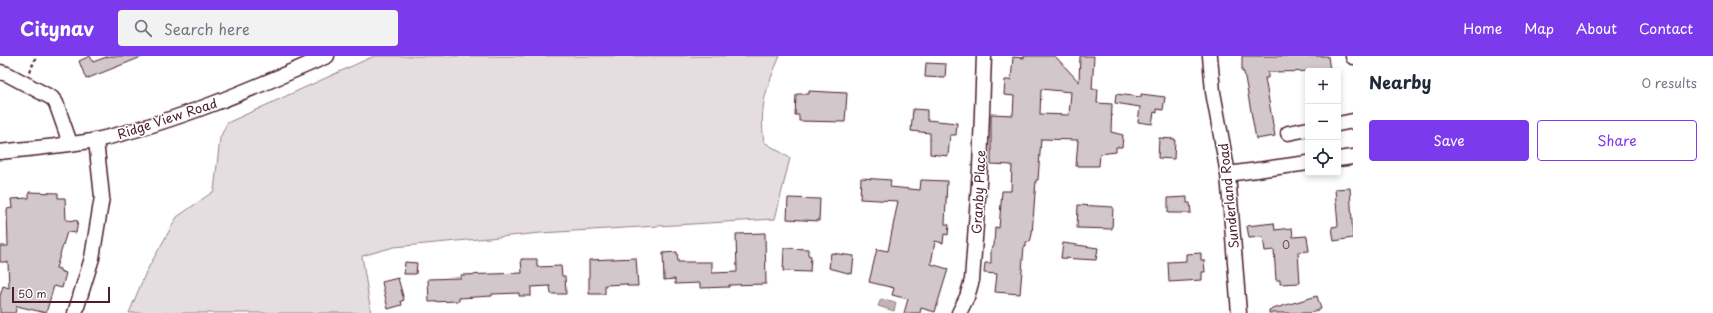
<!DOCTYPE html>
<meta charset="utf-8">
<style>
body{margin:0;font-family:"Playpen Sans",sans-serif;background:#f2f2f3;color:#1f2937}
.controls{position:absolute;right:12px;top:12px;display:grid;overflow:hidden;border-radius:4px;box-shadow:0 2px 6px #0003}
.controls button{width:36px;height:36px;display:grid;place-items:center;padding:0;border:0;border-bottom:1px solid #e0e1e3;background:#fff;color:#1f2937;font:20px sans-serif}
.scale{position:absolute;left:12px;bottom:10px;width:98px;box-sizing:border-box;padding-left:4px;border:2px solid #4a1f2b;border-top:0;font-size:11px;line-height:14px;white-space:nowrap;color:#4a1f2b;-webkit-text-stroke:3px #fff;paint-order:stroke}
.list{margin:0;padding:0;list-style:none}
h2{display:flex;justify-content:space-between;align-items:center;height:52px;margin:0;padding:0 16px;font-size:17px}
h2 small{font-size:13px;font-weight:400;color:#747a83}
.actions{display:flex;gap:8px;padding:12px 16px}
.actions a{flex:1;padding:9px 0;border:1px solid #7c3aed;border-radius:4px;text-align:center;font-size:14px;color:#7c3aed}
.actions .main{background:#7c3aed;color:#fff}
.icon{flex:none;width:22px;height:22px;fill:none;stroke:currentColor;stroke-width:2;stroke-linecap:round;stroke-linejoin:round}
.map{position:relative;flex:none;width:1353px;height:257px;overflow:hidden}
header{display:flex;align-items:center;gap:24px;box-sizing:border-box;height:56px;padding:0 20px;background:#7c3aed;color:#fff}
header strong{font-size:19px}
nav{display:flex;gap:22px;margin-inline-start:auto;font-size:14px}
.search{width:280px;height:36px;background:#f2f2f3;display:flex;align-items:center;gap:10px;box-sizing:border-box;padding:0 14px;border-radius:4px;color:#747a83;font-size:15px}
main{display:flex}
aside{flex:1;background:#fff}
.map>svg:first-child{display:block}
.green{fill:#e5dee0;stroke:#987e86}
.water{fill:#c1b3b6;stroke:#91787e}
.building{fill:#d2c7cb;stroke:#4a1f2b;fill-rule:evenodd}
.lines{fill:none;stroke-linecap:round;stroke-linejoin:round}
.minor-casing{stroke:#4a1f2b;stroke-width:17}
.path{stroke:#4a1f2b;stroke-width:2.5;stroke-dasharray:3 3;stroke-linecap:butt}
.minor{stroke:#fff;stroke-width:14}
.labels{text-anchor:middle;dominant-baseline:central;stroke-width:3;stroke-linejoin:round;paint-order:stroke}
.number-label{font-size:11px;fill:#6c4953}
.street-label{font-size:13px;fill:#4a1f2b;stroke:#fff}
</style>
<header>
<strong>Citynav</strong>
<div class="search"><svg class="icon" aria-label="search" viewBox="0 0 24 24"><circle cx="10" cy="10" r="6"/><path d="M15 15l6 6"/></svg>Search here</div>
<nav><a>Home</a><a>Map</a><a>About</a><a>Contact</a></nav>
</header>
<main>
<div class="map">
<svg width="1353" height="257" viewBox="0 0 1353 257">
<rect width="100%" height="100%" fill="#fff"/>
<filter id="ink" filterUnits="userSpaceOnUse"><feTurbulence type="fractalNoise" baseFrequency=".025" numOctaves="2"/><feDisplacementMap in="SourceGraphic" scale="8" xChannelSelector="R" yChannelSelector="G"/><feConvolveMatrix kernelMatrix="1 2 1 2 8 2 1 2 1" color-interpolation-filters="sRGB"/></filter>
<g filter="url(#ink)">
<!-- green -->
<path class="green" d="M374 0H780C766 33 759 50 764 86L790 102 775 163 541 177 394 191 362 200 371 257H129L146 216 177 161 214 135 220 82 227 67Z"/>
<!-- water -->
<polygon class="water" points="881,243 896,247 894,255 878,250"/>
<!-- building -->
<g class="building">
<polygon points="90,0 93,6 109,0 144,0 86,23 79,5"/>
<path d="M1024 0H1055L1079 26 1080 0H1094L1092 33H1098L1097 47 1112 48 1111 76 1123 79 1122 91H1116V96L1100 98 1099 110H1076L1078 84 1041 83 1038 124H1036L1032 178 1030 186H1026V191H1024L1020 238 995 236 997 218 984 217 985 207H991V193L994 190 995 171 999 172 1002 135H1011L1012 109 991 108V58L1013 59 1014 40 1004 39 1005 24H1011L1013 1 1024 2ZM1041 33 1071 36 1069 59 1040 58Z"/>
<polygon points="1242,0 1328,0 1330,15 1268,16 1268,22 1265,22 1275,80 1256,83 1244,16 1242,16"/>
<polygon points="926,7 946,8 945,22 925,21"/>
<polygon points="809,35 847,37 845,66 799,65 799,59 795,59 796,39 797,38 809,38"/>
<polygon points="1116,38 1141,41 1141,38 1165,41 1163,54 1157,53 1157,57 1154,56 1152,68 1138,66 1140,51 1115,47"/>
<polygon points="913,53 927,54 927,64 957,67 956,79 950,79 948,100 930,98 930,77 911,75"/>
<polygon points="1159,82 1175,83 1174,103 1158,102"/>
<polygon points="861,122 891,124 890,131 920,134 921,124 947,125 945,168 949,169 948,179 944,178 943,187 935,185 931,208 948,213 935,256 921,252 920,257 904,257 908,243 892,239 894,232 869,226 877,193 888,195 898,145 860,143"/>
<polygon points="1350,132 1353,182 1334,185 1332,171 1338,170 1335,133"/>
<polygon points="29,136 58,137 58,142 65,142 66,164 78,165 76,177 67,176 56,212 60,213 60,215 66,217 62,232 54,230 46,257 17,250 15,257 0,257 0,240 3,230 9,232 8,206 0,206 0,190 8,190 7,153 12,152 11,143 29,142"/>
<polygon points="1187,141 1187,147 1190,147 1191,157 1168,157 1168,142"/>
<polygon points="788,142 820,143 819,165 787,163"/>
<polygon points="1078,149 1113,151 1112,173 1077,172"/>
<polygon points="1274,167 1275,174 1292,172 1293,181 1307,180 1309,195 1298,196 1300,227 1280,228 1280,224 1276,224 1274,194 1265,195 1263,181 1249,182 1247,170"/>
<polygon points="765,177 766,228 729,229 729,231 700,232 700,227 675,228 675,223 664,224 663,197 677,196 678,206 712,206 712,217 737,216 736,178"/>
<polygon points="1063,187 1098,192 1096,204 1061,202"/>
<polygon points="784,192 808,193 808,199 811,200 810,216 783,215"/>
<polygon points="831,197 854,200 852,218 829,212"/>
<polygon points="1201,197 1201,204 1204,204 1205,216 1202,216 1202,224 1169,226 1168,206 1186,205 1186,198"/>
<polygon points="636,202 638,230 627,230 627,228 605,229 605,238 589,238 589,204"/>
<polygon points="521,203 537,203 537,211 561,210 562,220 565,220 566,238 551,238 550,230 531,231 531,240 519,240 519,237 492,238 492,240 459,242 459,245 429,246 428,223 461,222 461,219 522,217"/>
<polygon points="405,206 417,207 416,218 404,218"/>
<polygon points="398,222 404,244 401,245 402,249 388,253 382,226"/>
<polygon points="1317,240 1321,253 1308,257 1269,257 1269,254"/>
</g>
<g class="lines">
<defs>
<g id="minor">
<polyline points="1210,0 1213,36 1228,118 1239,257"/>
<polyline points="1353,0 1353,1"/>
<polyline points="0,16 7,18 52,42 56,47 70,87"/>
<polyline points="1338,68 1353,65"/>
<polyline points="1288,77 1308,73"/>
<path d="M0 96C32 92 65 90 96 84 176 66 252 33 327 0"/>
<polyline points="1338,103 1353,101"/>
<polyline points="1228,118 1308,107"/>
<polyline points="75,257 92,202 102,141 96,84"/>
<polyline points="959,257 967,241 972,224 980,113 984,0"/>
</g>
</defs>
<!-- minor casing -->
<use href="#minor" class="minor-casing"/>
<!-- path -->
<polyline class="path" points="30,16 36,0"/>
<!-- minor -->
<use href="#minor" class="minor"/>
</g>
</g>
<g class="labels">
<!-- number labels -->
<g class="number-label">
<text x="1286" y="188">0</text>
</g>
<!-- street labels -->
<g class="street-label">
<text transform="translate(167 62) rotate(-18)">Ridge View Road</text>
<text transform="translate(978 136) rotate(-87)">Granby Place</text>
<text transform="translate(1228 140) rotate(-96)">Sunderland Road</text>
</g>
</g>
</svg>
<div class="controls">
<button>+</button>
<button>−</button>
<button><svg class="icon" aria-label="locate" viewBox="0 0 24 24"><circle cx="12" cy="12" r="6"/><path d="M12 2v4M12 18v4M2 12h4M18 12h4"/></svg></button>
</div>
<div class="scale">50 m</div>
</div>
<aside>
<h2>Nearby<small>0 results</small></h2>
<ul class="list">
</ul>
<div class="actions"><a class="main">Save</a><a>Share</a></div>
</aside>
</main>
